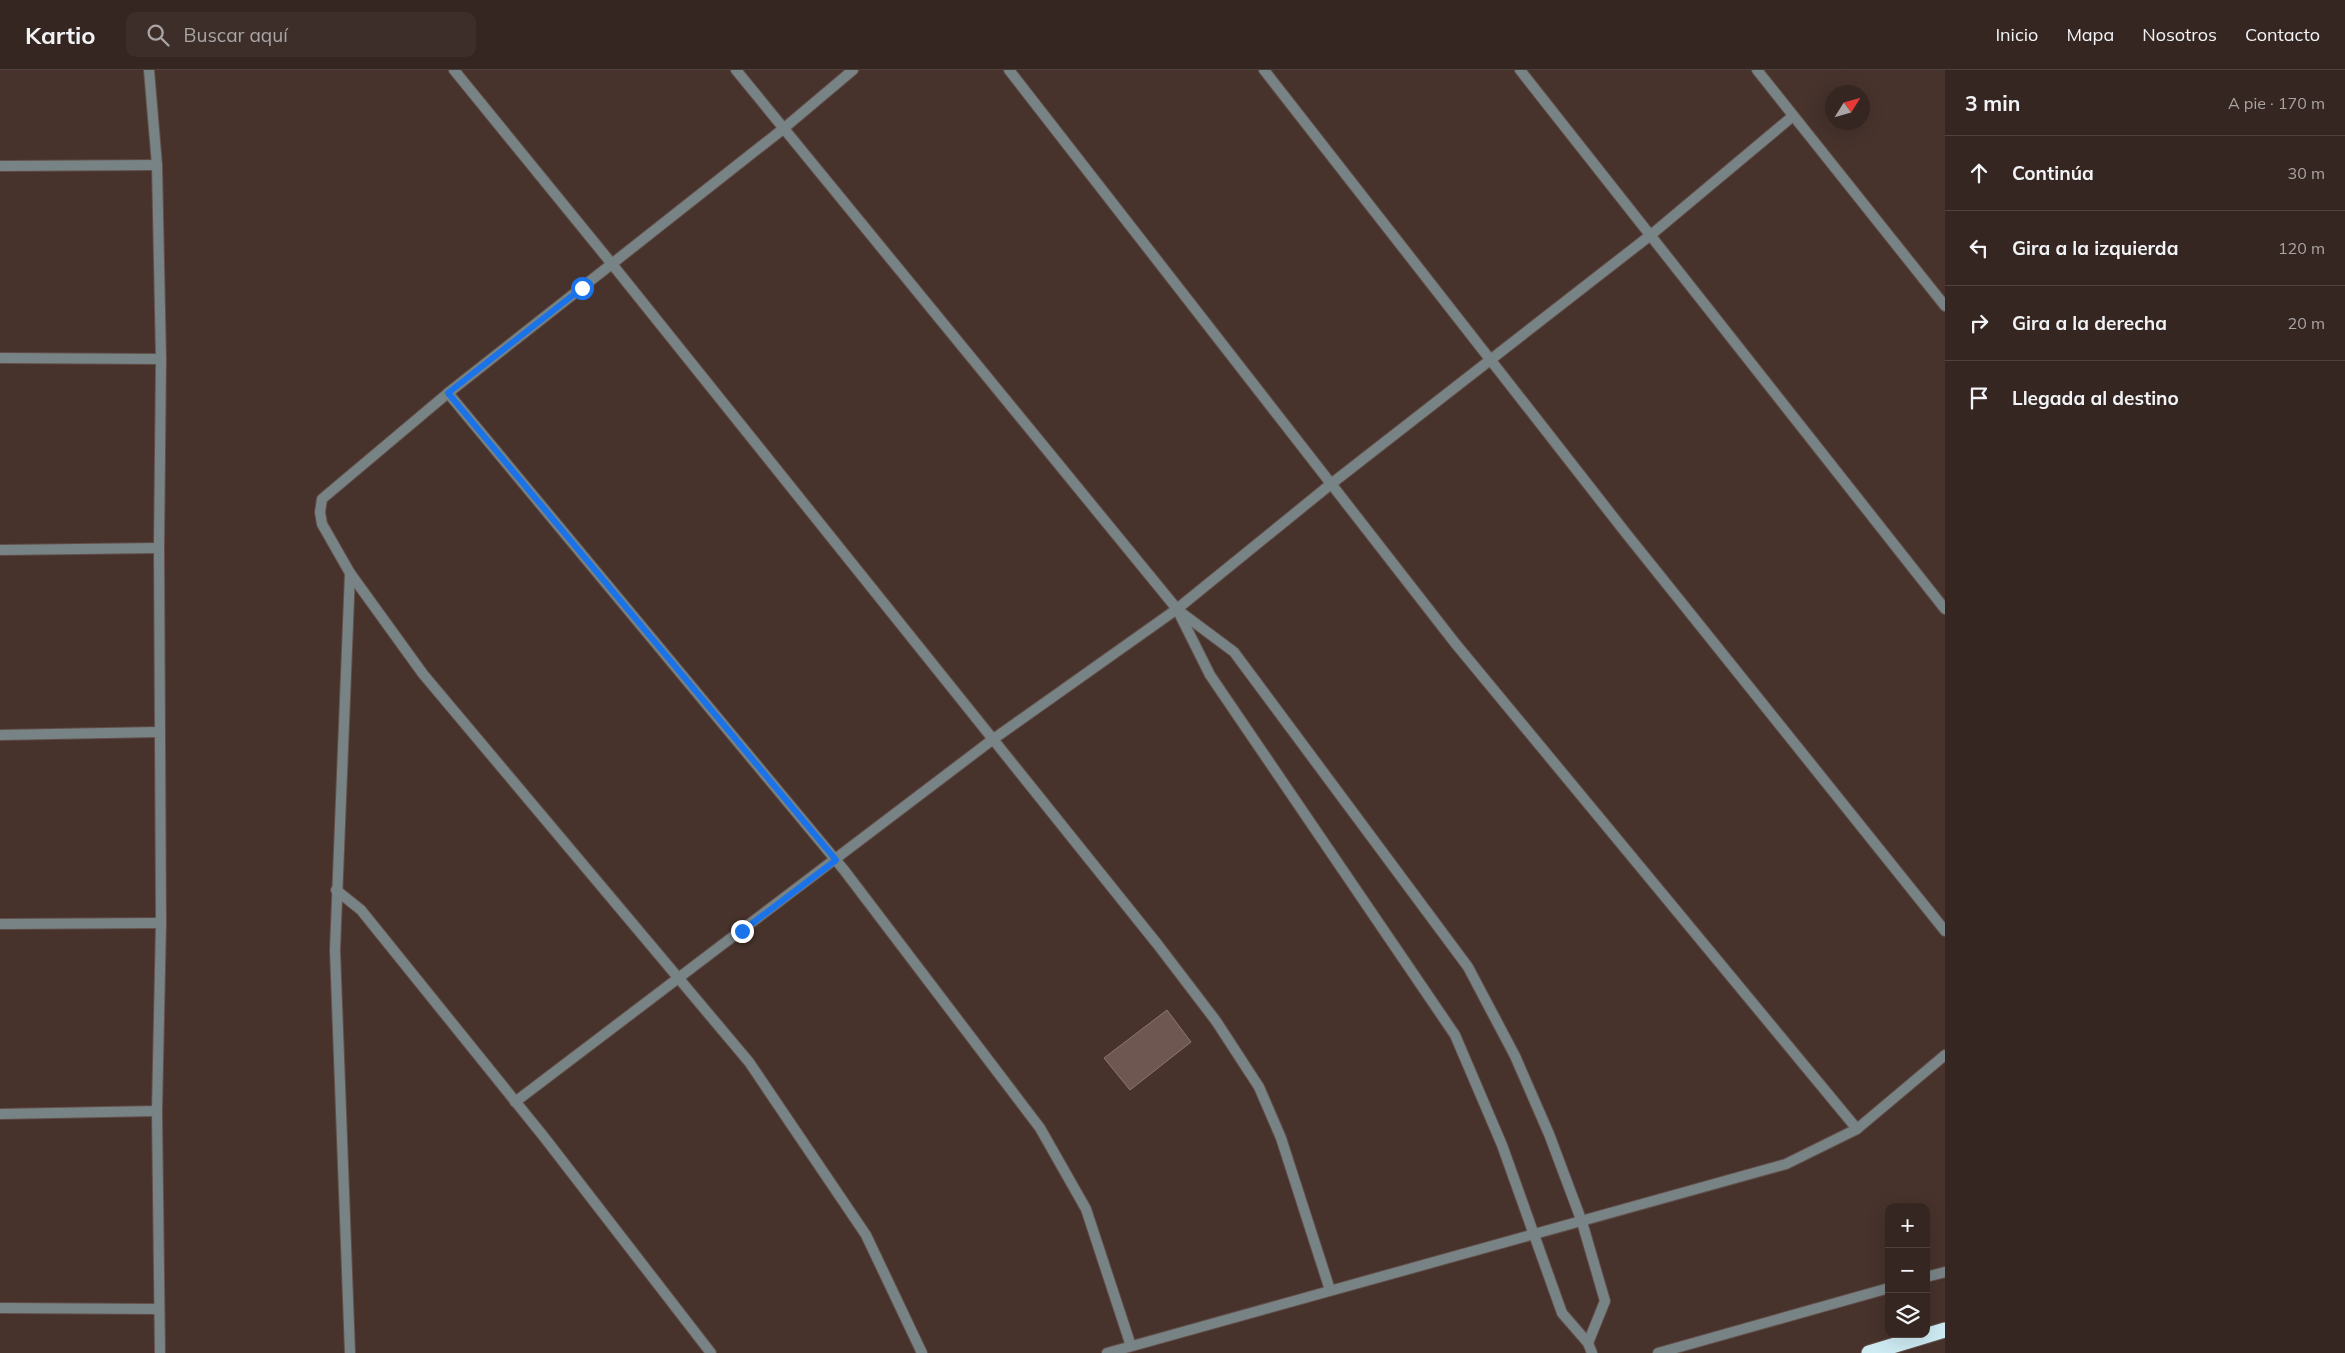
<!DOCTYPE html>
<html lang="es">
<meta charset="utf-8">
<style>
body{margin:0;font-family:Mulish,sans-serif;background:#3d2e2a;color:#f1f3f6}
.controls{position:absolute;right:15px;bottom:15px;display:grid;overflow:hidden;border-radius:10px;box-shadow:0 5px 20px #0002}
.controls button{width:45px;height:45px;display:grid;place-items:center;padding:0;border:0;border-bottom:1px solid #4f433f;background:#352621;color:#f1f3f6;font:25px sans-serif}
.compass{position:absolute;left:1825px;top:15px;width:45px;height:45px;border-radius:50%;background:#352621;box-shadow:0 5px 20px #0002;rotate:53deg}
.stop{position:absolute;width:15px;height:15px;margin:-11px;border:4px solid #1a73e8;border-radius:50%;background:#fff}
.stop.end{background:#1a73e8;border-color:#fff;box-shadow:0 1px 5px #0008}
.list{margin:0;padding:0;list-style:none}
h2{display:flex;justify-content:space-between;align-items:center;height:65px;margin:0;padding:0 20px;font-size:21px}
h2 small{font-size:16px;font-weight:400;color:#aaa5a5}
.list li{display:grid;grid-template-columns:32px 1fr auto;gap:15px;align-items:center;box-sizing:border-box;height:75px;padding:0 20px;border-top:1px solid #4f433f}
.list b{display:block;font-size:19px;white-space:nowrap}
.list em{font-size:16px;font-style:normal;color:#aaa5a5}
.icon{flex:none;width:28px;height:28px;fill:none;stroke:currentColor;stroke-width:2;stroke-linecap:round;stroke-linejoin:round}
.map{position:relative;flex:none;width:1945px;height:1283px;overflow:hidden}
header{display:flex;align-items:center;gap:30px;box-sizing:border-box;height:70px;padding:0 25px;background:#352621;border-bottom:1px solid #4f433f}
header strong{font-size:24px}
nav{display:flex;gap:28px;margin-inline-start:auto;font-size:18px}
.search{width:350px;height:45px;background:#3d2e2a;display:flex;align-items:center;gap:12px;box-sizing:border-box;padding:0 18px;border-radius:10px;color:#aaa5a5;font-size:19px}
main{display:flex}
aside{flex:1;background:#352621}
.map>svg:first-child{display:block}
.building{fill:#6e5750;stroke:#8e766e}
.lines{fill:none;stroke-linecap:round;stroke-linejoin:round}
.street-casing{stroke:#624e48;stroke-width:12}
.highway-casing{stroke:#624e48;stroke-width:17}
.street{stroke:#788386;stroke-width:10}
.highway{stroke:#ceebf3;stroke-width:15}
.route{stroke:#1a73e8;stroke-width:6}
</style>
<header>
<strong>Kartio</strong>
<div class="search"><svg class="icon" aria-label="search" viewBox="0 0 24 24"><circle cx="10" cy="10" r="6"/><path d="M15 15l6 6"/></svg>Buscar aquí</div>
<nav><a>Inicio</a><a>Mapa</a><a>Nosotros</a><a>Contacto</a></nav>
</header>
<main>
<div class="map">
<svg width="1945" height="1283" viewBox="0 0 1945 1283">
<rect width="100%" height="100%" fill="#47322c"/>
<!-- building -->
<polygon class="building" points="1167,940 1191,972 1130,1020 1104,988"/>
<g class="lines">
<defs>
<g id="street">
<polyline points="149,0 157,95 161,289 159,478 161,853 157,1041 160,1283"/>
<polyline points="454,0 612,194 1158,875 1216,951 1259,1017 1281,1068 1330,1220"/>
<polyline points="736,0 1177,539 1210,605 1455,965 1502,1075 1562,1243 1588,1273 1592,1283"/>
<polyline points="853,0 783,59 448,323 322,429 320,442 322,454 350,503 423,604 749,992 866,1165 922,1283"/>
<polyline points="1009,0 1455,573 1857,1059"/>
<polyline points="1264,0 1625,462 1945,861"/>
<polyline points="1520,0 1945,539"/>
<polyline points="1757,0 1945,236"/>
<polyline points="0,96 157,95"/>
<polyline points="0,288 161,289"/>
<polyline points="448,323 844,800 1040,1058 1086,1139 1131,1276"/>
<polyline points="0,480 159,478"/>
<polyline points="350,503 335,880 350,1283"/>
<polyline points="1179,541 1234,582 1468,897 1515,986 1549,1064 1582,1152 1605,1231 1588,1273"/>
<polyline points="0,665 159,662"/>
<polyline points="336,820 361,840 544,1067 711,1283"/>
<polyline points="0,854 161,853"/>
<polyline points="515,1032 992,670 1177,539 1331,414 1652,164 1793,46"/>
<polyline points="0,1044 157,1041"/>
<polyline points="1926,1207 1945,1202"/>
<polyline points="0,1238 158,1239"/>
<polyline points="1107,1283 1786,1094 1857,1059 1945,985"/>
<polyline points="1658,1283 1889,1218"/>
</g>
<polyline id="highway" points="1869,1283 1945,1260"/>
</defs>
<!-- street casing -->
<use href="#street" class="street-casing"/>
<!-- highway casing -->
<use href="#highway" class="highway-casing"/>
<!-- street -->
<use href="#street" class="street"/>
<!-- highway -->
<use href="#highway" class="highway"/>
</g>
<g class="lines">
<!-- route -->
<polyline class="route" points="582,218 448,323 836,790 742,861"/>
</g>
</svg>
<div class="controls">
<button>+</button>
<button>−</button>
<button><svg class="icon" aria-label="layers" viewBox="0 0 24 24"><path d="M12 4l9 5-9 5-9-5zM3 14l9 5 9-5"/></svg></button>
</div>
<svg class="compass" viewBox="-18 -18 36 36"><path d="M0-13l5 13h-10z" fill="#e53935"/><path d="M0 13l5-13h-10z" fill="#aaa5a5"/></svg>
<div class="stop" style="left:582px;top:218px"></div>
<div class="stop end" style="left:742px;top:861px"></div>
</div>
<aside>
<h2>3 min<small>A pie · 170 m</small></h2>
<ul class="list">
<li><svg class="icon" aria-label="ahead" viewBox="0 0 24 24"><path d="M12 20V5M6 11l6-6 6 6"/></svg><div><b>Continúa</b></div><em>30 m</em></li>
<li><svg class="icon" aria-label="left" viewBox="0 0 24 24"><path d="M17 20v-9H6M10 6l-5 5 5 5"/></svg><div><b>Gira a la izquierda</b></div><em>120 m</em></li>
<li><svg class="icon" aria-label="right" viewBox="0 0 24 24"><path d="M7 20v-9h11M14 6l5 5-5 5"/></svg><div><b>Gira a la derecha</b></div><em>20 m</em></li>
<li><svg class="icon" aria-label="arrive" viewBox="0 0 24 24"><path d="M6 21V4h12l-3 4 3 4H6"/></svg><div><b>Llegada al destino</b></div></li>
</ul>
</aside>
</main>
